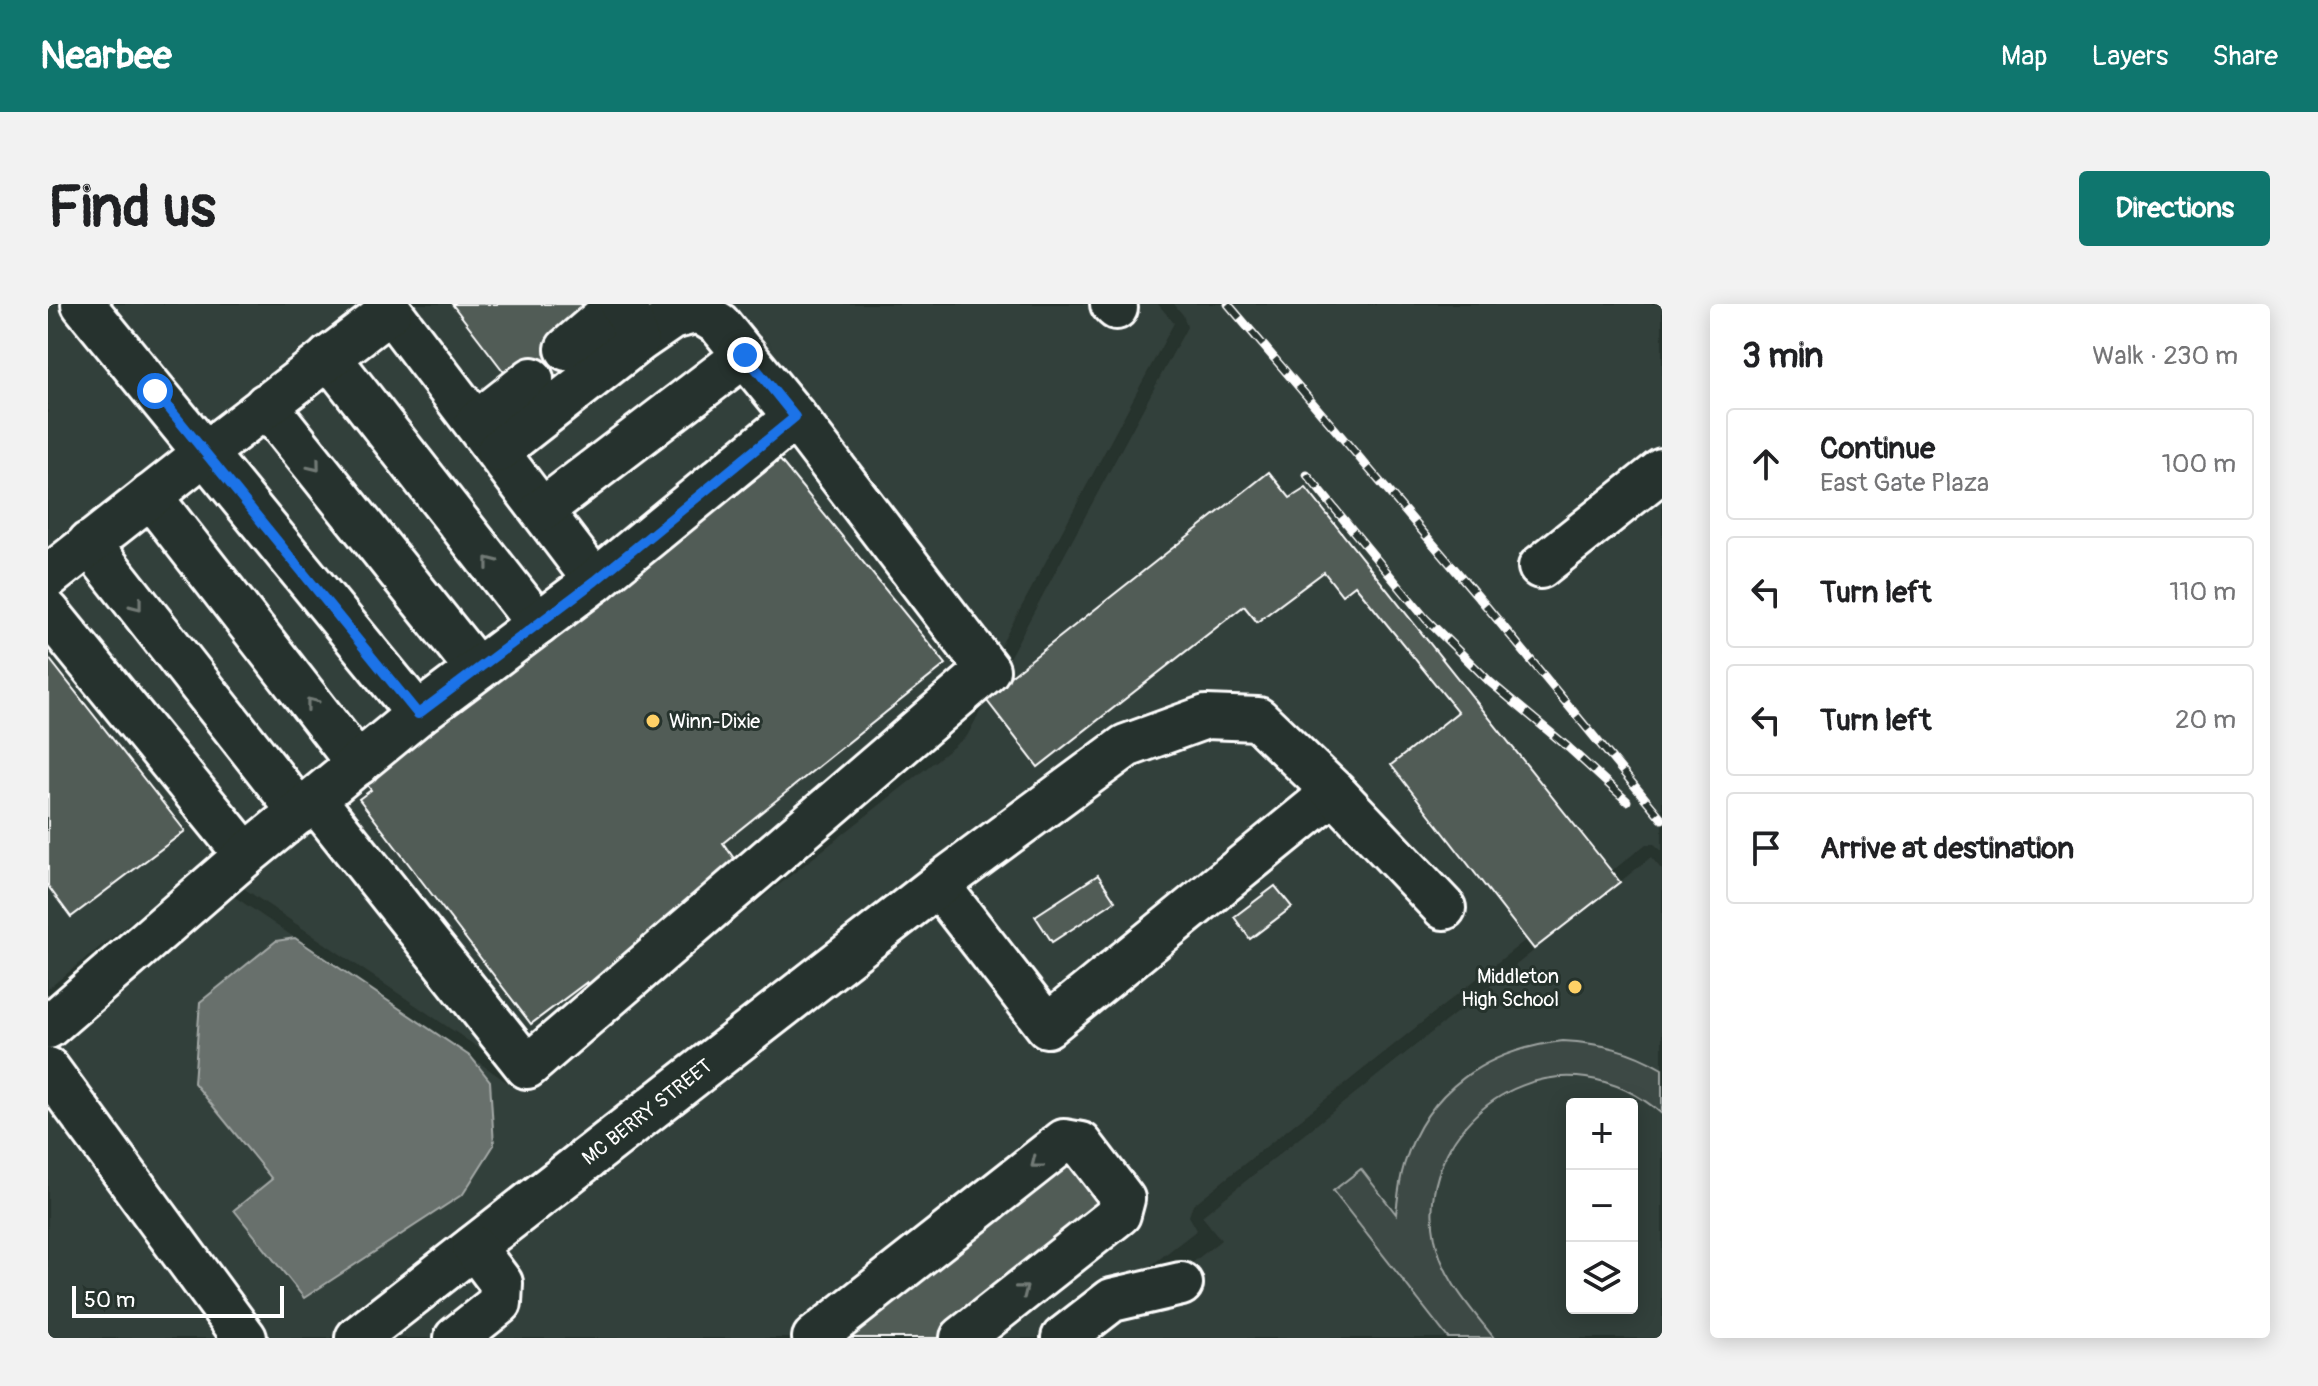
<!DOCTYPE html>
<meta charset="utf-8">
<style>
body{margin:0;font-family:Pangolin,sans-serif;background:#f2f2f2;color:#202124}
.controls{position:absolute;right:24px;bottom:24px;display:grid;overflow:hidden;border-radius:8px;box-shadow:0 4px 20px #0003}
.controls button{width:72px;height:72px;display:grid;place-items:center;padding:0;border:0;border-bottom:2px solid #e0e0e0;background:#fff;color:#202124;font:40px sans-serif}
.scale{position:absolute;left:24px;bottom:20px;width:212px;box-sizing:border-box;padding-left:8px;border:4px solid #fff;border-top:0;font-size:22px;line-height:28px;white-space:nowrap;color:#fff;-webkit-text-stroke:6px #26332d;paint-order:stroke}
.stop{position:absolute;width:24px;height:24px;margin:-18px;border:6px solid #1a73e8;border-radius:50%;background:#fff}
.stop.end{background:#1a73e8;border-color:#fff;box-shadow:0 2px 8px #0008}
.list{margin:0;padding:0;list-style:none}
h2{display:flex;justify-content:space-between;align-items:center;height:104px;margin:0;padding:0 32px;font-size:34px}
h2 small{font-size:26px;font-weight:400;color:#757577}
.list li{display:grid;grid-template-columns:52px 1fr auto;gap:24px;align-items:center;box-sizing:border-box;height:112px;margin:0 16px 16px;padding:0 16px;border:2px solid #e0e0e0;border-radius:8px}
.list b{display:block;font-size:30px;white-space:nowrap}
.list p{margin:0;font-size:26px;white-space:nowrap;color:#757577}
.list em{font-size:26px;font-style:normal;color:#757577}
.icon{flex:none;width:44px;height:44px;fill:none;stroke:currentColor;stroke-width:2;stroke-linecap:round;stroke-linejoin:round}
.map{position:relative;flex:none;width:1614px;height:1034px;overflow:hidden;border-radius:8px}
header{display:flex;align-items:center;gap:48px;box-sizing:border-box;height:112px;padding:0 40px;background:#0f766e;color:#fff}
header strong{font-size:38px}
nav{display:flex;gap:44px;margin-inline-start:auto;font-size:28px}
.intro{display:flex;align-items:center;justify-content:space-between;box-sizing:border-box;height:192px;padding:0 48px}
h1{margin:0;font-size:56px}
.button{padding:20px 36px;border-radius:8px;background:#0f766e;color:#fff;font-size:28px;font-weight:700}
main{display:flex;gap:48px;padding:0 48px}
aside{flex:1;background:#fff;border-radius:8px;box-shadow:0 4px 20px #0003}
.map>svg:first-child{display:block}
.built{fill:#333f3a;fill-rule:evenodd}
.green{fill:#3e4944;stroke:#9ea4a2;stroke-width:2}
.water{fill:#67706c;stroke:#a4a9a7;stroke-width:2}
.building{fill:#515c57;stroke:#fff;stroke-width:2}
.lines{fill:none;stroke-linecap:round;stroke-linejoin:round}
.minor-casing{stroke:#fff;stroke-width:48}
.minor{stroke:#26332d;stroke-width:42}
.rail-casing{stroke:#fff;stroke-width:9}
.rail{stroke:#26332d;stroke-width:6;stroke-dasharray:18;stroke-linecap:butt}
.oneway{stroke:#727a76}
.route{stroke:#1a73e8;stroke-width:10}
.poi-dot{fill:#ffd166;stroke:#26332d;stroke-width:3}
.labels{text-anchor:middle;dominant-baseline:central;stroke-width:6;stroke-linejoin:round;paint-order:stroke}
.poi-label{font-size:20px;fill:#fff;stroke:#26332d;text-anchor:start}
.street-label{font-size:20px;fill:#fff;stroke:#26332d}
</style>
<header>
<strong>Nearbee</strong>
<nav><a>Map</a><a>Layers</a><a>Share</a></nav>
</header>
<div class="intro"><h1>Find us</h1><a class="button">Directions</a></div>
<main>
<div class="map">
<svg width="1614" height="1034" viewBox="0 0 1614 1034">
<rect width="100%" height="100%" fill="#26332d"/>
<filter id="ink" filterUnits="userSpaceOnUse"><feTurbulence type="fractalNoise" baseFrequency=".0125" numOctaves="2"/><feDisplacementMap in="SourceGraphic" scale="16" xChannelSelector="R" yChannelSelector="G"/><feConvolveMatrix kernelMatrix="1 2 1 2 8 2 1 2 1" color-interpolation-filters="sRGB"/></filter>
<g filter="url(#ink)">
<!-- built -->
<g class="built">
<polygon points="0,0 1110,0 1126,19 910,421 469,770 157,558 0,685"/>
<polygon points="1126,0 1614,0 1614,145 1471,259 1491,285 1614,187 1614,547 1606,540 1598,540 1145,901 1141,912 1149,926 1087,974 1053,983 989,1034 335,1034 889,603 998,743 1021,726 891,559 282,1034 215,1034 0,740 159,574 247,634 228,637 146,778 224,875 442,777 423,753 463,781 471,783 478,781 919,432 1139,23 1135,11"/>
<path d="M1603 553 1614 566V1034H1050L1173 936 1154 912ZM1524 800H1584V1004H1524Z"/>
<polygon points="0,790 179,1034 0,1034"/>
</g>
<!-- green -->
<path class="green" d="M1515 737C1552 739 1582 746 1614 765V810C1592 791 1567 778 1538 774 1448 762 1369 846 1387 935 1395 975 1422 1003 1446 1034H1400L1285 887 1313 865 1348 910C1350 893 1351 877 1356 861 1379 785 1439 746 1515 737Z"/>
<!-- water -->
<polygon class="water" points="247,634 423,753 442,777 446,841 415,890 256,994 186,906 224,875 146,779 152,698 228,637"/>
<!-- building -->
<g class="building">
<polygon points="404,0 537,0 540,3 506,28 530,60 493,87 459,72"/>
<polygon points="732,156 898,360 675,539 690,560 584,644 596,659 552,694 539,678 483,720 311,495 323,486 314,474 681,186 687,192"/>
<polygon points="1221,168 1242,194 1258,184 1572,578 1486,645 1343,461 1410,408 1307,281 1294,291 1276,268 1209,318 1196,302 990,463 936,393"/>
<polygon points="0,353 137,527 23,613 0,582"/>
<polygon points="1050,571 1067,597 1004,638 987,612"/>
<polygon points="1227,582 1244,603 1202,635 1186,613"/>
<polygon points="1028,847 1068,899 895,1034 790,1034"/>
</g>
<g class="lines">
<defs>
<g id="minor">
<polyline points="35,0 370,410"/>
<polyline points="337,0 547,277"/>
<polyline points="1064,0 1068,4"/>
<polyline points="589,38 624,14 650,7 671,20 747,113"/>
<polyline points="519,45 571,0"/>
<polyline points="281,53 490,320"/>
<polyline points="218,101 429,365"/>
<polyline points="428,119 484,75"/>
<polyline points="450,147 589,38 583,16 573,0"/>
<polyline points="102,192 310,460"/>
<polyline points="494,206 697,51"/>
<polyline points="41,239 252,508"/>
<polyline points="1492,263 1614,166"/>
<polyline points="0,273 157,149 342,7"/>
<polyline points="0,308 198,551"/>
<polyline points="890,581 999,722 1286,488"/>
<polyline points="0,723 198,551 370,410 547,277 747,113 940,366 479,763 267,496"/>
<polyline points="0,765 197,1034"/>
<polyline points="309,1034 890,581 1078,442 1158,413 1210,415 1286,488 1396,604"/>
<polyline points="408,1034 452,999 453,979 426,943"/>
<polyline points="766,1034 1016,837 1033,840 1075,895 1071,910 914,1034"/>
<polyline points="1015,1034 1064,996 1133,980"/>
</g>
</defs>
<!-- minor casing -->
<use href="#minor" class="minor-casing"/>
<!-- minor -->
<use href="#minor" class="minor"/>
<defs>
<g id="rail">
<polyline points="1180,0 1439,303 1614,515"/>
<polyline points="1259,171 1378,315 1442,378 1521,444 1579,497"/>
</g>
</defs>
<!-- rail casing -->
<use href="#rail" class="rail-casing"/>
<!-- rail -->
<use href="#rail" class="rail"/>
</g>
<!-- one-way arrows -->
<defs><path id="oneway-chevron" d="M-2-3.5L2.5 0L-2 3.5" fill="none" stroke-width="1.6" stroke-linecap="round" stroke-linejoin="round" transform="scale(2)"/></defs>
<g class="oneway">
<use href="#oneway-chevron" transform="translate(267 162) rotate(51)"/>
<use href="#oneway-chevron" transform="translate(442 258) rotate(-128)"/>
<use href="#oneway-chevron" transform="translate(89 301) rotate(52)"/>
<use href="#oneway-chevron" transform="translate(263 399) rotate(-128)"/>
<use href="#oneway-chevron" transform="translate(988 859) rotate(142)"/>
<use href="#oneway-chevron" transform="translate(975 986) rotate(-38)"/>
</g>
</g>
<g class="lines" filter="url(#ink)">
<!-- route -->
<polyline class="route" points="107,87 370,410 547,277 747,113 697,51"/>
</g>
<!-- markers -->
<g class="poi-dot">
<circle cx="605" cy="417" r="8"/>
<circle cx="1527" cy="683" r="8"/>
</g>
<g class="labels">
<!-- poi labels -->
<g class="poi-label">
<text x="621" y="417">Winn-Dixie</text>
<text x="1511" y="672" text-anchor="end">Middleton<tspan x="1511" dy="23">High School</tspan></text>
</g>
<!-- street labels -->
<g class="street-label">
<text transform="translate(599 808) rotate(-38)">MC BERRY STREET</text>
</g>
</g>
</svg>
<div class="controls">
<button>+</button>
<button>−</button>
<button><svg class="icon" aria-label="layers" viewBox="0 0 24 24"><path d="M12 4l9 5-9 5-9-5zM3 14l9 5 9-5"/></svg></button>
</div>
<div class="scale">50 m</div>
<div class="stop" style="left:107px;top:87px"></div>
<div class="stop end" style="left:697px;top:51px"></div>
</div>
<aside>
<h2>3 min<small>Walk · 230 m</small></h2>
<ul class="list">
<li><svg class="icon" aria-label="ahead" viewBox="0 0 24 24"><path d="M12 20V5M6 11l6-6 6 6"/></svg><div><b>Continue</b><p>East Gate Plaza</p></div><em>100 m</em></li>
<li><svg class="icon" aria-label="left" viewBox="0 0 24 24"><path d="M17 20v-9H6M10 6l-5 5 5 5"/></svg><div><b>Turn left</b></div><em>110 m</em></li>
<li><svg class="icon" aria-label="left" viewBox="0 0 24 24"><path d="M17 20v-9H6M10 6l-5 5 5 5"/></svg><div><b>Turn left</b></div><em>20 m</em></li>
<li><svg class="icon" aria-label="arrive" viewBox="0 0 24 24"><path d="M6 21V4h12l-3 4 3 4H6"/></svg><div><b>Arrive at destination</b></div></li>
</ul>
</aside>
</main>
